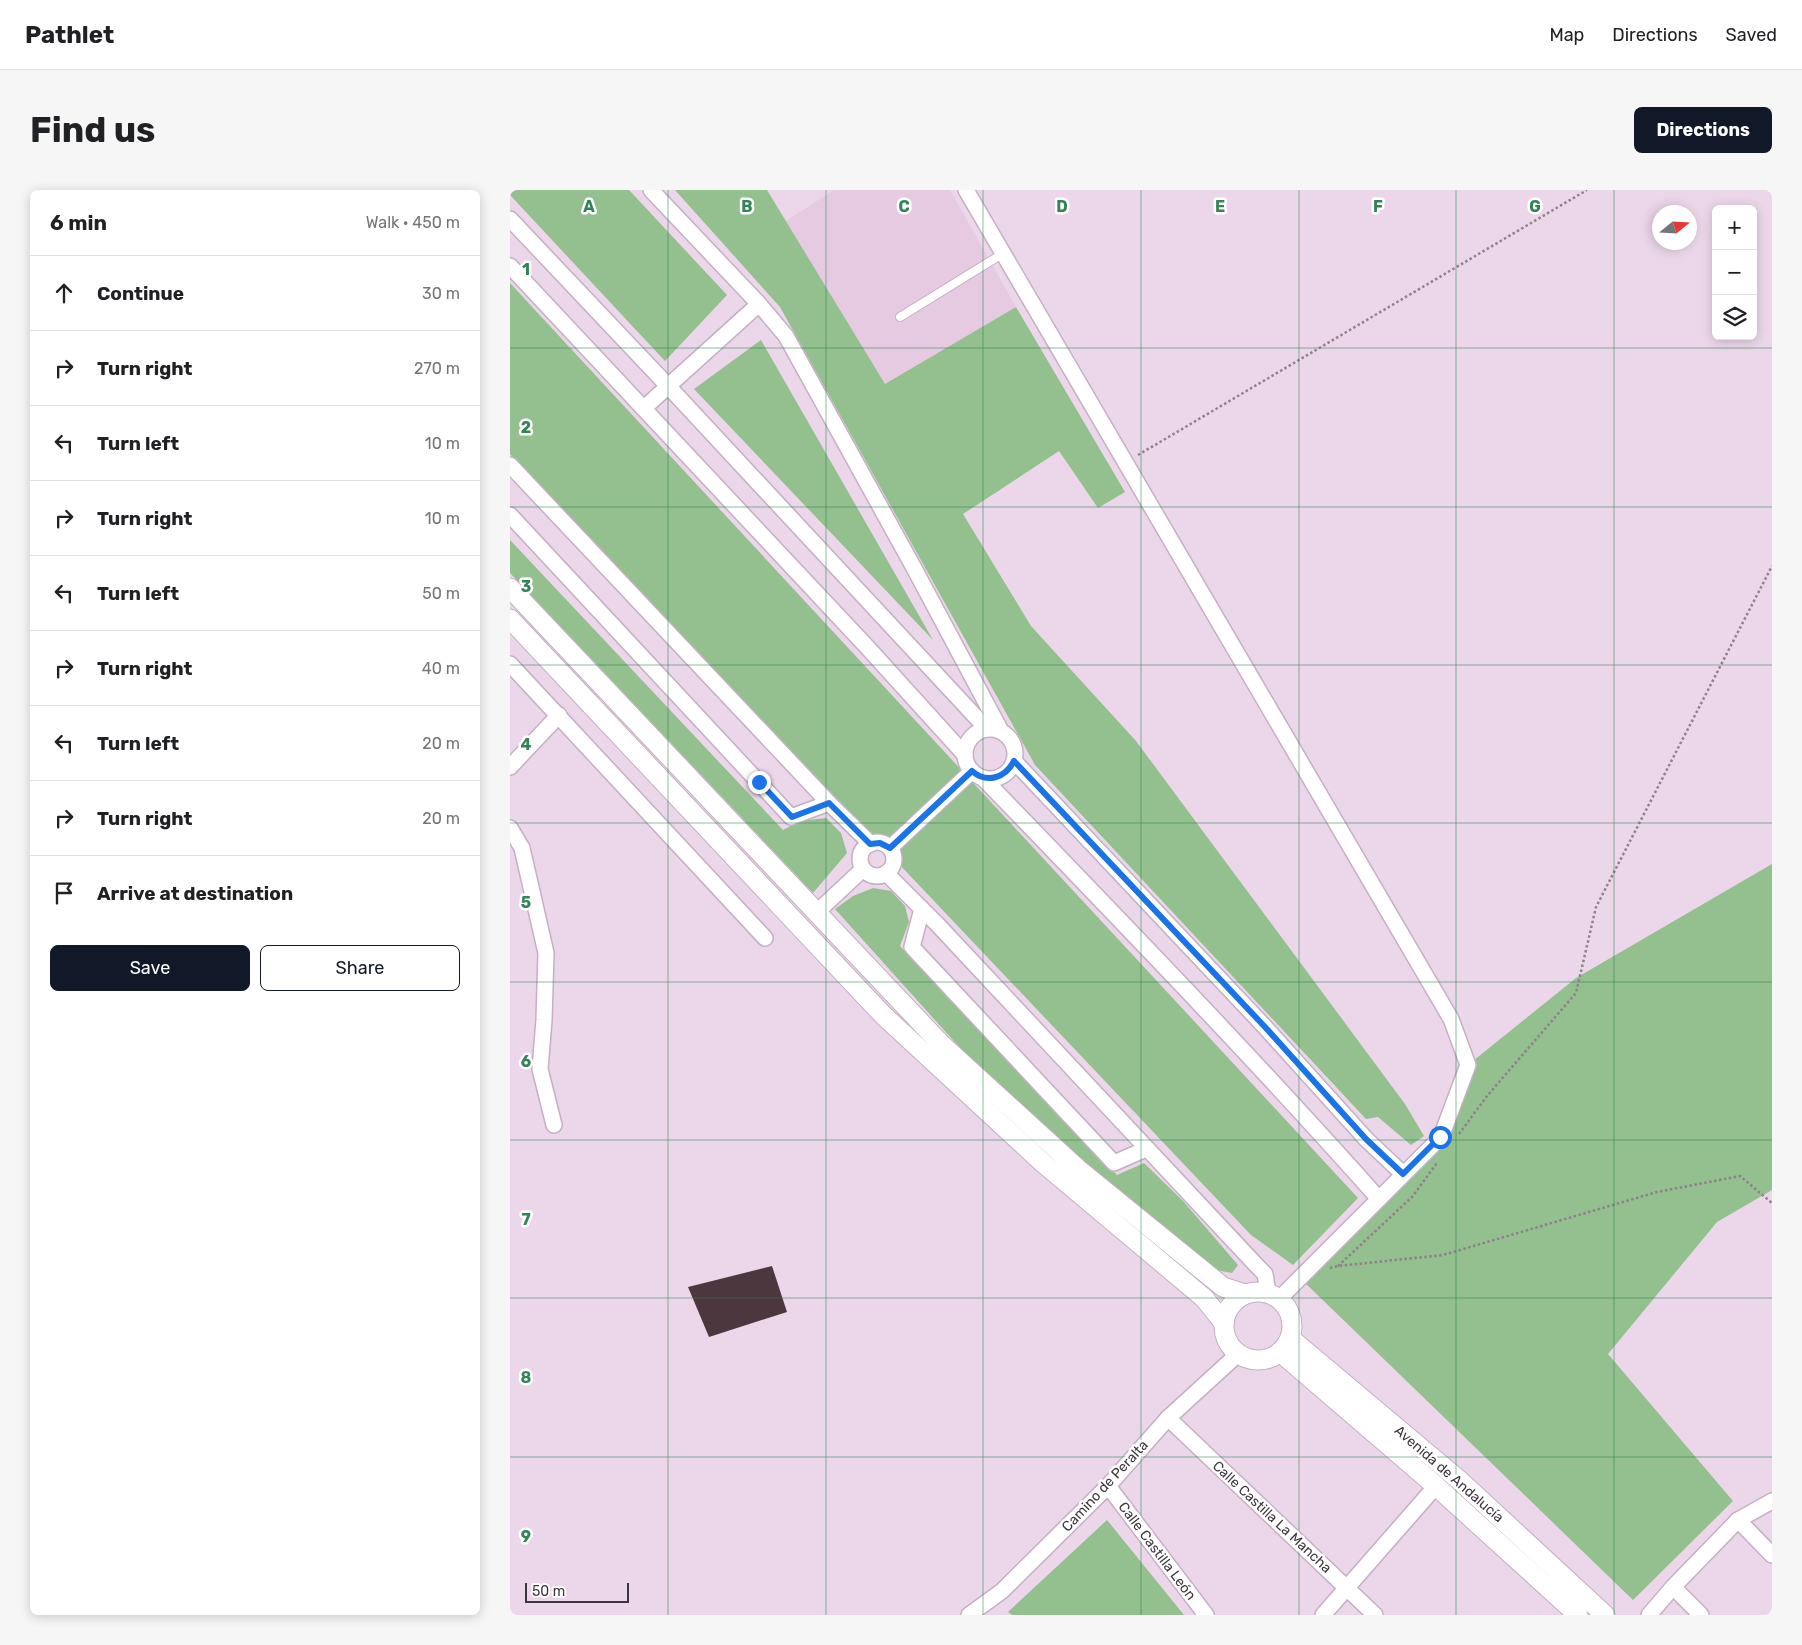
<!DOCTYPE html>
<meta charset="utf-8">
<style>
body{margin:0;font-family:Rubik,sans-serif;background:#f6f6f6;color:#202124}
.controls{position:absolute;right:15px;top:15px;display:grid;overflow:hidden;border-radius:8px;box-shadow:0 2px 12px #0003}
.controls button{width:45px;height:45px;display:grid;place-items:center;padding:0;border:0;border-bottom:1px solid #e0e0e0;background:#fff;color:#202124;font:25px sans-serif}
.compass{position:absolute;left:1142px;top:15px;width:45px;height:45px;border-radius:50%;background:#fff;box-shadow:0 2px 12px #0003;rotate:72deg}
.scale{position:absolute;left:15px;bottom:12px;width:104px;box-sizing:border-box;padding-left:5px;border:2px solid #3e363d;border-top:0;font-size:14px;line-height:18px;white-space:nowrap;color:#3e363d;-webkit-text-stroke:4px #fff;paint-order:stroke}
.stop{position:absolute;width:15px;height:15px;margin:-11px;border:4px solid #1a73e8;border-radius:50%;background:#fff}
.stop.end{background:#1a73e8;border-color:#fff;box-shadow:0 1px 5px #0008}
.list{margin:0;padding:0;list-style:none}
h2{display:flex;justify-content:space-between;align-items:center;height:65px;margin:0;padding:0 20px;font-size:21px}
h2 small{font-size:16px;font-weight:400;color:#757577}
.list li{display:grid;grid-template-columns:32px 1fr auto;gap:15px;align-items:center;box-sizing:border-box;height:75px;padding:0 20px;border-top:1px solid #e0e0e0}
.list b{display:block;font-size:19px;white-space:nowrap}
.list em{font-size:16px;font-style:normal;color:#757577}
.actions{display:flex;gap:10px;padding:15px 20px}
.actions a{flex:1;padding:11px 0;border:1px solid #111827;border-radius:8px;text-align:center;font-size:18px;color:#111827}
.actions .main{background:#111827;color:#fff}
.icon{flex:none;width:28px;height:28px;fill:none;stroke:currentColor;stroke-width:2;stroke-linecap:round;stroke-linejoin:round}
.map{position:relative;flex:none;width:1262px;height:1425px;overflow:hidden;border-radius:8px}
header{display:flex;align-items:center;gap:30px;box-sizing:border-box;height:70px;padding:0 25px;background:#fff;border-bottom:1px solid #e0e0e0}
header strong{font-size:24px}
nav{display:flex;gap:28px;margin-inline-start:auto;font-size:18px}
.intro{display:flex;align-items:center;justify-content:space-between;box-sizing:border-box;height:120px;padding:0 30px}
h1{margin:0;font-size:35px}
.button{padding:12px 22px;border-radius:8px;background:#111827;color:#fff;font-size:18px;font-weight:700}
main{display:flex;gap:30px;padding:0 30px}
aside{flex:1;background:#fff;border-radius:8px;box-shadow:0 2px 12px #0003}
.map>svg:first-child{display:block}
.built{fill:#e5cae2}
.green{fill:#94bf8e}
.building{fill:#4d373f}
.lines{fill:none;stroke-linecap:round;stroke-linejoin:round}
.service-casing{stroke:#c4b0c2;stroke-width:10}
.minor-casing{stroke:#c4b0c2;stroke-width:18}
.tertiary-casing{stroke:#c4b0c2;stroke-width:21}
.path{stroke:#8e818d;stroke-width:2.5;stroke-dasharray:2.5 2.5;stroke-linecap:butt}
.service{stroke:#fff;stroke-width:8}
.minor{stroke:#fff;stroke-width:15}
.tertiary{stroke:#fff;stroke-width:19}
.route{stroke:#1a73e8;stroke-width:6}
.grid{fill:none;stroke:#328456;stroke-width:1;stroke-opacity:0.55}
.labels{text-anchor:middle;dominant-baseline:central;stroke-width:5;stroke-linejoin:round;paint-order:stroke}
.street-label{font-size:14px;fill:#3e363d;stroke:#fff}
.grid-label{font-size:16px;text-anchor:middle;font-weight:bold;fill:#328456;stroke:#fff;stroke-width:5;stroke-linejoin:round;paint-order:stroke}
</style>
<header>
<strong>Pathlet</strong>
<nav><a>Map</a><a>Directions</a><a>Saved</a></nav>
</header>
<div class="intro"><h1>Find us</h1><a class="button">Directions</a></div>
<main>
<aside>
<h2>6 min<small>Walk · 450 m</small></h2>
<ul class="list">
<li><svg class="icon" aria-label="ahead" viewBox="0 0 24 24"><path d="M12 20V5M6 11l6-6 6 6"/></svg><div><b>Continue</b></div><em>30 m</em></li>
<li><svg class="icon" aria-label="right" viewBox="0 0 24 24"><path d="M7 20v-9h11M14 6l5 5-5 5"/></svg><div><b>Turn right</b></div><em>270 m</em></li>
<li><svg class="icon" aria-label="left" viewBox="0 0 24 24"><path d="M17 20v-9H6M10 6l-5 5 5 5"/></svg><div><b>Turn left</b></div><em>10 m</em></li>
<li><svg class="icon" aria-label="right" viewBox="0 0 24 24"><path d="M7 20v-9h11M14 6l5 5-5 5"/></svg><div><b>Turn right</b></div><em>10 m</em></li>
<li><svg class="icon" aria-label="left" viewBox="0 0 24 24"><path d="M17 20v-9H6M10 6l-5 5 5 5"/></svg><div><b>Turn left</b></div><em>50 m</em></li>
<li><svg class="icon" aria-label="right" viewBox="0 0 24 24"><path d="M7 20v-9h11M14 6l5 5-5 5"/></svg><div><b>Turn right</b></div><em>40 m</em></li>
<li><svg class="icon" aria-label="left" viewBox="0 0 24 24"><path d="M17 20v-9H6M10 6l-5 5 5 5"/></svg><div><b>Turn left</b></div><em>20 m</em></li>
<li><svg class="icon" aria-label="right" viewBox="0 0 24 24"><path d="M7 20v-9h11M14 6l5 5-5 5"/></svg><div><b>Turn right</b></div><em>20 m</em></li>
<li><svg class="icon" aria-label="arrive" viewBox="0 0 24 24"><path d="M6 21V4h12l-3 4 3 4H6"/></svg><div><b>Arrive at destination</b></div></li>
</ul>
<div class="actions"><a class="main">Save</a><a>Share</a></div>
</aside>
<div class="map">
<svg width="1262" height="1425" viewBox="0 0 1262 1425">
<rect width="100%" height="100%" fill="#ebd7e9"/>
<!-- built -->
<polygon class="built" points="324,0 440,0 506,117 375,195 276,31"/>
<!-- green -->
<g class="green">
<polygon points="0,0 119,0 217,105 155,171 0,5"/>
<polygon points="165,0 257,0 375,194 506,117 615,302 588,318 549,261 453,324 521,436 626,551 895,914 914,946 901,955 868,927 856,929 525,575 270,117"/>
<polygon points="0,93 848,1008 783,1075 741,1045 0,264"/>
<polygon points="251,150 423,450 184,199"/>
<polygon points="0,350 273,640 290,631 316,628 331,643 337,663 303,703 0,383"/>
<polygon points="1262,674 1262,1000 1207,1032 1098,1164 1223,1311 1123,1410 790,1088 931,947 958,875 1066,788"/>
<polygon points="363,698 381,701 395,716 399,732 390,756 607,985 634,973 673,1011 728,1075 722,1083 706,1080 585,981 452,860 325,719 343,706"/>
<polygon points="597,1330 674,1425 502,1425 498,1422"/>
</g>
<!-- building -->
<polygon class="building" points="262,1076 277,1122 199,1147 178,1097"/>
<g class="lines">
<defs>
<polyline id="service" points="390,127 492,64"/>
<g id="minor">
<polyline points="141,0 249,114 276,146 404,378 491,541"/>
<polyline points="456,0 941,829 958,875 931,947 769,1109"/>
<polyline points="0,29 159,197 477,539"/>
<polyline points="0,76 358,458 455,565"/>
<polyline points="134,218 249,114"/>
<polyline points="0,275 319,613 361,654"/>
<polyline points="0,325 281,627 319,613"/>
<polyline points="0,474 255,748"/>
<circle cx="480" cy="564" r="25"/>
<polyline points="504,571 755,837 856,949 893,984"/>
<polyline points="0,577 49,525"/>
<path d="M473 588C607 727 741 865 869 1009"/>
<polyline points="0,638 12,658 36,763 34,830 30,879 44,935"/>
<circle cx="367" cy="669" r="17"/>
<polyline points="380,658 462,581"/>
<polyline points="376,683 427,734 748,1077 755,1084 758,1103"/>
<polyline points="412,719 402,757 604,973 636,959"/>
<polyline points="306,723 353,679"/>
<polyline points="658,1228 865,1425"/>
<polyline points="598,1296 696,1425"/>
<polyline points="1228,1330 1262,1365"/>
<polyline points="1163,1397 1191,1425"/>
<polyline points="459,1425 492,1401 598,1296 658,1228 728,1164"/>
<polyline points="813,1425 926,1296"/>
<polyline points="1139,1425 1163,1397 1228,1330 1262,1311"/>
</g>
<g id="tertiary">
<polyline points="0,398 431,854 568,979 713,1097 735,1104"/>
<polyline points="0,429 373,825 533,973 694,1108 714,1133"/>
<circle cx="748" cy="1136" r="34"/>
<polyline points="780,1148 949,1290 1095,1425"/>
<polyline points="770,1162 926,1296 1068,1425"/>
</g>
</defs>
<!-- service casing -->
<use href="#service" class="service-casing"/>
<!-- minor casing -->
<use href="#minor" class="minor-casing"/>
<!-- tertiary casing -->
<use href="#tertiary" class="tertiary-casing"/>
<!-- path -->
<g class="path">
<polyline points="628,265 1077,0"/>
<polyline points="949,944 977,906 1066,803 1086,717 1262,376"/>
<polyline points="828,1076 902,1007 927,973"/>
<polyline points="820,1078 828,1076 933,1065 1147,1002 1230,986 1262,1013"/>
</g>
<!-- service -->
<use href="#service" class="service"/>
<!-- minor -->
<use href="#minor" class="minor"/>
<!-- tertiary -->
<use href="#tertiary" class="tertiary"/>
</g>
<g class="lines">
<!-- route -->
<path class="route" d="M249 592 282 627 319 613 360 654 370 653 380 658 462 581C477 594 495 588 504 571L755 837 856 949 893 984 930 947"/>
</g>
<!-- grid -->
<path class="grid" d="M158 0V1425M316 0V1425M473 0V1425M631 0V1425M789 0V1425M946 0V1425M1104 0V1425M0 158H1262M0 317H1262M0 475H1262M0 633H1262M0 792H1262M0 950H1262M0 1108H1262M0 1267H1262"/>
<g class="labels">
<!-- street labels -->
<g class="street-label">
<text transform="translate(939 1284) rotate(41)">Avenida de Andalucía</text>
<text transform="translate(595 1296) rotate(-47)">Camino de Peralta</text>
<text transform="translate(762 1327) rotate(43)">Calle Castilla La Mancha</text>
<text transform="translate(647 1361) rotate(53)">Calle Castilla León</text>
</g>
</g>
<g class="grid-label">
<text x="79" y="22">A</text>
<text x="237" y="22">B</text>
<text x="394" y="22">C</text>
<text x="552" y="22">D</text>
<text x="710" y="22">E</text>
<text x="868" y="22">F</text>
<text x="1025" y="22">G</text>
<text x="16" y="85">1</text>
<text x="16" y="243">2</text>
<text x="16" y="402">3</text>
<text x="16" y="560">4</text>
<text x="16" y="718">5</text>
<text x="16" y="877">6</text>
<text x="16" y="1035">7</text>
<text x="16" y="1193">8</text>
<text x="16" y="1352">9</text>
</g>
</svg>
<div class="controls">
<button>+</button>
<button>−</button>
<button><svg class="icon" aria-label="layers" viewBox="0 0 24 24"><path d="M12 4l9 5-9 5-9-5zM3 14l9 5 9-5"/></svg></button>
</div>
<svg class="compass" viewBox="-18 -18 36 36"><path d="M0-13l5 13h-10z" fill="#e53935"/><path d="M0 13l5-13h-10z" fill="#757577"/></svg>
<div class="scale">50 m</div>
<div class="stop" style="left:930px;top:947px"></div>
<div class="stop end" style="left:249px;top:592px"></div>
</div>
</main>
